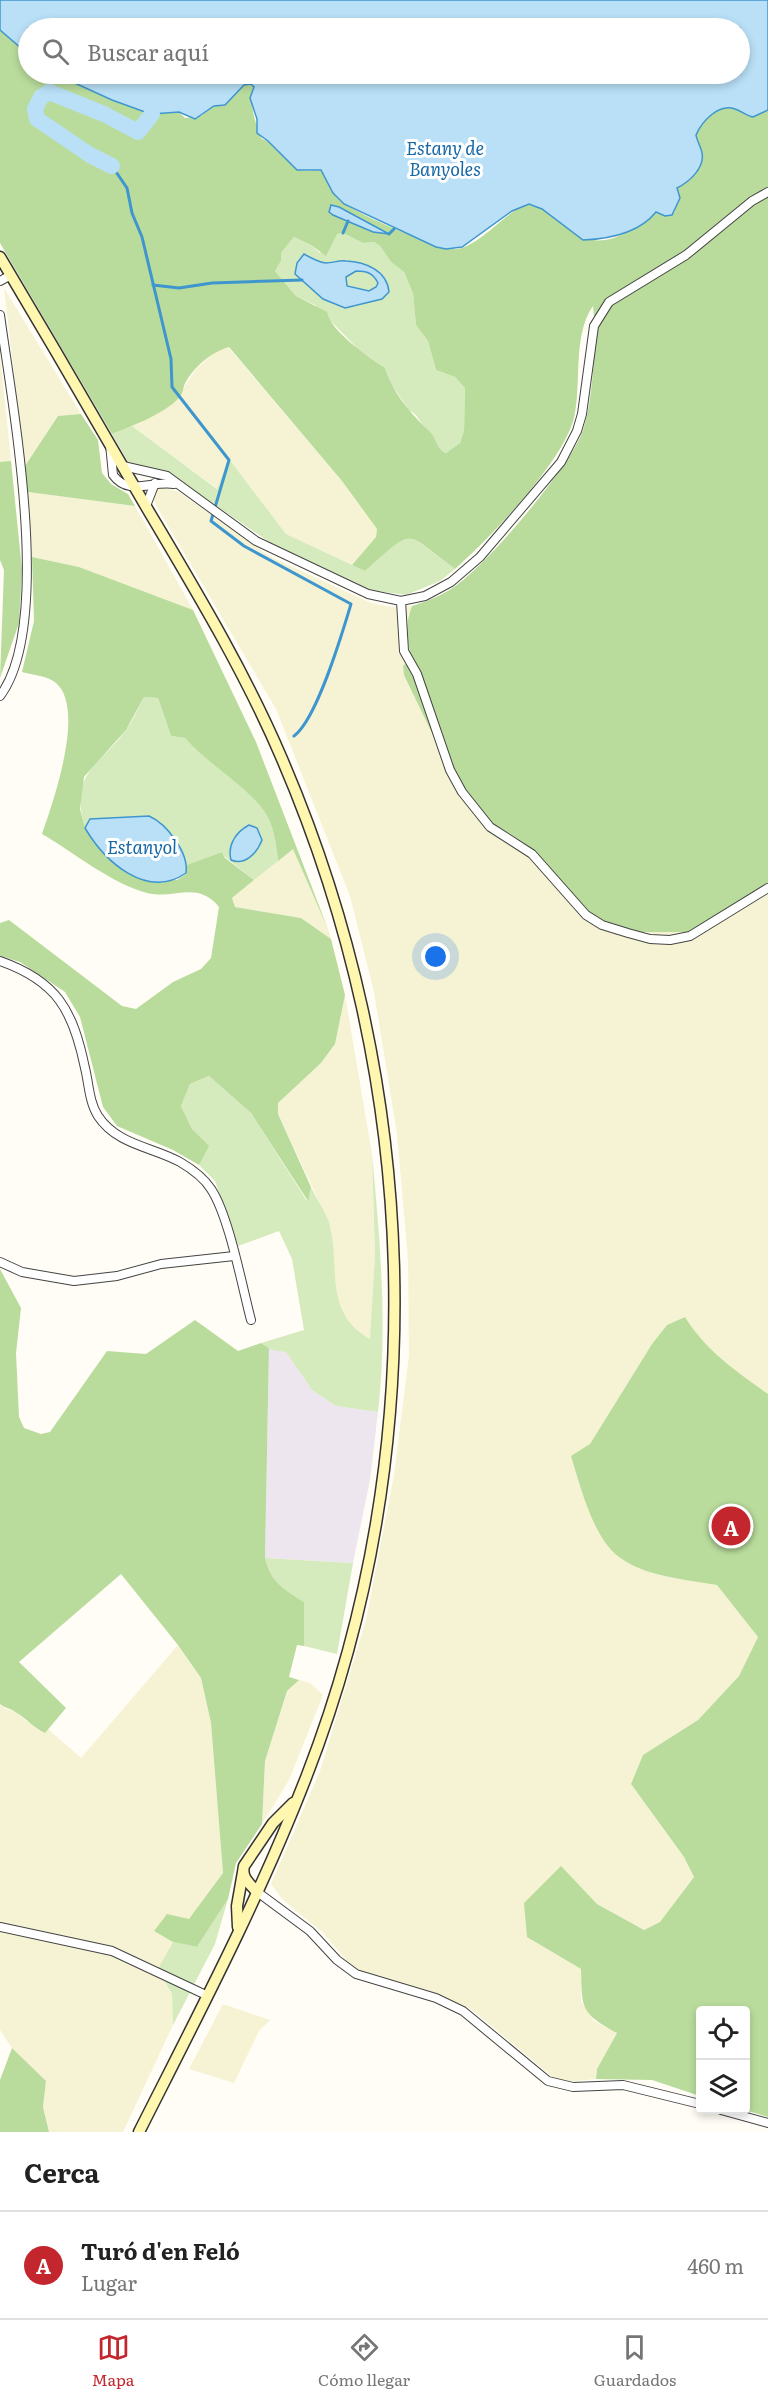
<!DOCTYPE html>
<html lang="es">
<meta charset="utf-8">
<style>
body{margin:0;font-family:Literata,serif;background:#f2f2f2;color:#222}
.controls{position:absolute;right:18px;bottom:18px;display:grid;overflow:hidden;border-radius:6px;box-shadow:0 3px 9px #0003}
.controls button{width:54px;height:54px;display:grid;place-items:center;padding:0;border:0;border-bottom:2px solid #e0e0e0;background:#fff;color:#222;font:30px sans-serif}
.you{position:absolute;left:436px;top:957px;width:21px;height:21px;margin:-15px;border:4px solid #fff;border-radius:50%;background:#1a73e8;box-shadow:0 0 0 9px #1a73e833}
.badge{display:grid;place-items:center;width:39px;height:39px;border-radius:50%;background:#c4262e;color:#fff;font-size:20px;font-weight:700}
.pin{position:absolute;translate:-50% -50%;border:3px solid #fff;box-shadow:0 2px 6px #0006}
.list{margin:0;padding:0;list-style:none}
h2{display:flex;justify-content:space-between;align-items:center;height:78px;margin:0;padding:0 24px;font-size:26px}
h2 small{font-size:20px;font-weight:400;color:#767676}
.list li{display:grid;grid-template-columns:39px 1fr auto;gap:18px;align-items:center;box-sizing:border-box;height:108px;padding:0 24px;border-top:2px solid #e0e0e0}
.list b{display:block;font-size:22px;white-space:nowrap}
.list p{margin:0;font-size:20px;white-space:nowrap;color:#767676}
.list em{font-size:20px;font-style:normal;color:#767676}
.icon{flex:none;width:33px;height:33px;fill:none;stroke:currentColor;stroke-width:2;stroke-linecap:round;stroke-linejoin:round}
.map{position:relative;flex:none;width:768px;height:2132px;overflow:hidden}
.search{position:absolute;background:#fff;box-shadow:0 3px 9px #0003;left:18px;right:18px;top:18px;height:66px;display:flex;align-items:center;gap:15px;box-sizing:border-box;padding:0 21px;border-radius:33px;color:#767676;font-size:22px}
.sheet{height:186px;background:#fff}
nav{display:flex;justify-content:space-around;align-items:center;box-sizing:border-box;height:84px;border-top:2px solid #e0e0e0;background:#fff;font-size:16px;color:#767676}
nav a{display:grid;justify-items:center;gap:3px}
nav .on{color:#c4262e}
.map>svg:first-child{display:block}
.industrial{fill:#eee6ef}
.farmland{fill:#f6f3d4}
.green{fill:#d5ebbd}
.forest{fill:#b9dc9c;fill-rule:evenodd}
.water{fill:#b9e0f7;stroke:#3f96cf;stroke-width:1.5;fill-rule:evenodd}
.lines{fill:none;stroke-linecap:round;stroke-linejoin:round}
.stream{stroke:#3f96cf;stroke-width:3}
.river{stroke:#b9e0f7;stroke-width:16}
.street-casing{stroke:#444;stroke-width:10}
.secondary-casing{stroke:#333;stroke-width:13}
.street{stroke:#fff;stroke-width:8}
.secondary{stroke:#fff6b0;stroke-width:10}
.labels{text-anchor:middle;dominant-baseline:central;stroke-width:6;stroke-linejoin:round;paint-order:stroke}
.water-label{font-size:18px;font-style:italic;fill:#1768a6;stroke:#fff}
</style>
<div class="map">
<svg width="768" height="2132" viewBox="0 0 768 2132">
<rect width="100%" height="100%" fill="#fffdf5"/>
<!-- industrial -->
<polygon class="industrial" points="269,1348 286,1352 312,1390 336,1406 378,1412 370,1480 353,1563 265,1558"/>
<!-- farmland -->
<g class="farmland">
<polygon points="4,288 81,414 58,417 25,466"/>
<polygon points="228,347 342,481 377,529 376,537 352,565 286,534 229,459 218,489 132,426 177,399 195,370 217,350"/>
<polygon points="0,354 11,461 2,463 0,462"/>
<polygon points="161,486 179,492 269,556 371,603 391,607 412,606 408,616 517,845 550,880 768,887 768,1394 725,1364 698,1338 685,1317 667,1325 652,1344 590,1444 659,1575 717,1585 758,1637 739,1676 698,1720 643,1755 631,1784 684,1857 694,1877 660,1922 644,1930 597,1904 561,1867 527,1937 581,1969 581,2001 594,2021 617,2033 597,2069 596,2079 567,2082 555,2079 472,2010 440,1995 362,1972 348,1962 323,1933 282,1899 271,1884 320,1771 366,1620 394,1475 409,1355 408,1260 397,1134 374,992 350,896 276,709 158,509 154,501 154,490"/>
<polygon points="28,492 135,506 193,610 79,567 32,557"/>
<polygon points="293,848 328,929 331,939 301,918 235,907 232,898"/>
<polygon points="345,995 372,1154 375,1255 371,1339 360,1333 344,1316 336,1299 331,1227 278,1114 278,1103 321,1063 335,1044"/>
<polygon points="178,1645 201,1678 211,1723 223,1873 189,1920 154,1930 173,1942 158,1969 172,1994 173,2025 123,2132 49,2132 43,2107 46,2081 12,2048 0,2030 0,1704 6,1709 15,1711 26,1721 48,1729 81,1758"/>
<polygon points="299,1680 310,1683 323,1695 289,1780 262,1824 265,1761 287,1691"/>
<polygon points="223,2004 270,2020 259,2031 234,2083 189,2069"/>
</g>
<!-- green -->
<g class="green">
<polygon points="343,233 363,243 374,242 380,246 391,262 404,272 413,292 416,325 428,341 436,370 455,377 465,388 464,431 460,443 446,453 439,450 416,415 409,410 389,381 385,368 359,350 315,305 296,296 275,271 281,261 281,253 294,237 311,245 320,253 331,244 336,234"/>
<path d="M132 426 217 489 229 459 286 534 365 571C416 527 401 530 455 569L440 581 406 595 370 590 278 548 170 474 137 468 129 464 112 434Z"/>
<path d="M144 697 158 698 171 736 185 738C208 765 243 783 264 811 274 825 276 844 278 861L254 880 225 857 222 852 188 865 186 873 85 828C69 772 98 768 126 730 133 720 138 708 144 697Z"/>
<path d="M209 1076 251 1113 307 1201 311 1187C317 1200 329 1216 331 1230 339 1273 325 1313 370 1339L375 1255 372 1154C380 1240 388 1325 378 1412L336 1406 312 1390 286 1352 272 1350 261 1343 304 1330 292 1259 279 1231 238 1246 215 1181 199 1165 208 1146 192 1129 181 1106 190 1084Z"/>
<path d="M265 1558 353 1563 337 1654 304 1646V1602C284 1589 271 1583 265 1558Z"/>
<polygon points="228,1899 215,1944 173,2025 172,1994 158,1969 159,1967 173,1942 197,1947"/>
</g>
<!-- forest -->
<g class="forest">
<path d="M0 30 28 54V74H55L112 100 152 114 179 112 185 118 201 116 214 106 225 105 244 85 251 84 254 87C248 99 256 128 262 139 278 143 285 163 301 170 306 172 315 170 321 170 327 179 330 190 337 198 348 211 444 252 458 249 482 243 502 216 524 205 559 200 572 261 625 233 636 228 646 218 656 212L665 216 672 215 675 211 677 188 684 184 697 141 696 135C702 121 719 103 735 109 742 111 746 116 753 117L768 110V887L690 932H641L613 925 592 915 550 880 517 845 483 818 455 781 404 675 403 666 412 658C406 641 405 623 412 606 427 601 441 596 454 587 487 565 567 470 582 433 593 404 597 337 593 306 572 336 582 384 574 418 563 462 489 539 455 569 402 530 416 527 365 571L352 565 376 537 377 529 342 481 229 347C211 352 191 369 184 386 183 389 183 392 181 395 171 411 130 427 112 434L0 243ZM343 233 363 243 374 242 380 246 391 262 404 272 413 293 416 325 428 341 436 370 455 377 465 388 464 431 460 443 446 453C435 448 437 438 429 431 412 415 392 392 385 368 369 357 331 332 327 312L296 296 275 271 281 261V253L294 237 311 245 326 256 337 234Z"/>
<polygon points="81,414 98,440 102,473 111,484 128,494 135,506 28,492 25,466 58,416"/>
<polygon points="11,461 22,570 19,623 0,678 4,570 0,560 0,462"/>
<path d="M32 557 79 567 193 610 256 742 328 929 293 849 278 861C276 844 274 825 264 811 243 783 208 765 185 738L171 736 158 698 144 697 126 730 84 777 80 809 85 828 94 843 122 869 177 880 186 874 187 865 222 852 225 858 254 880 232 898 235 907 301 918 331 939 345 995 335 1044 321 1063 278 1103V1114L311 1187 308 1201 251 1113 209 1076 190 1084 181 1106 192 1129 209 1146 199 1165 173 1150 117 1126 103 1107 80 1017 65 992 20 962 0 956V923L9 920 122 1006 136 1009 173 982 201 969 211 958 219 907C196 880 177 900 147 893 112 884 73 852 42 834 53 802 86 709 56 683 49 676 32 675 22 672L34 621Z"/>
<path d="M0 1269 21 1308 16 1353 19 1417 24 1428 41 1434 50 1432 107 1351 146 1354 195 1320 238 1351 261 1343 269 1348 265 1558C271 1583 284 1589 304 1602V1646L297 1645 289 1677 299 1680 287 1691 265 1761 262 1824 236 1863 228 1899 197 1947 173 1942 154 1931 167 1914 189 1919 223 1873 211 1723 201 1678 178 1645 121 1574 19 1662 66 1708 45 1733C33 1727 28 1720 17 1713 11 1708 6 1709 0 1704Z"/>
<path d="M685 1317C706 1351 736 1371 768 1394V2117L745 2110 746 2010H700V2096L652 2080 596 2079 597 2069 617 2033C580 2013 582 2008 581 1969L527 1937 524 1903 561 1866 597 1904 644 1930 660 1922 694 1877 684 1857 631 1784 643 1755 698 1720 739 1676 758 1637 717 1585C684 1579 646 1577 619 1557 593 1538 580 1485 571 1456L590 1444 652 1344 667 1325Z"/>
<polygon points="12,2048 46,2081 43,2107 49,2132 0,2132 0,2080"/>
</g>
<!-- water -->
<g class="water">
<path d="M0 0H768V110L753 117C746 116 742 111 735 109 719 103 702 121 696 135 697 141 701 147 702 153 705 168 689 182 677 188L680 198 672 215 665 216 656 212C639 233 609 239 583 240L542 209 529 204 512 211 462 247 446 249 436 247 344 204 333 193 321 170H297L268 141 257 133V119L250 98 254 87 251 84 244 85 225 105 214 106 195 119 179 112 152 114 145 112 112 100 55 74H740V28H28V54L0 30Z"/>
<polygon points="331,205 339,207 389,234 373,232 333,215 329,212"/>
<path d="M304 254C311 258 318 262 326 263 333 263 339 260 346 261 365 262 387 270 389 292L382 299 345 308 323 299 295 274 297 263ZM356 271C367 271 373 273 378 283L376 287 369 291 347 286 346 277Z"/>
<path d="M149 816C167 824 189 853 186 873 147 900 105 862 85 828L90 819Z"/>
<path d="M249 825 257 828 262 840C257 853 245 866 231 860 227 845 236 832 249 825Z"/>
</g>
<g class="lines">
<!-- stream -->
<g class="stream">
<path d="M112 166 127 188 132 213 142 237 171 359 172 387 229 460 211 521 244 546 351 604C342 634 317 719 294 736"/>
<polyline points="343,233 348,221"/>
<polyline points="389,234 394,229"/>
<polyline points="153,285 179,288 212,283 302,280"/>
</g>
<!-- river -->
<polyline class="river" points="112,166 90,155 37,119 35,109 41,97 49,92 104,114 138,132 152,114"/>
<defs>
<g id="street">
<polyline points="0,281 11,275"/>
<path d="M0 315C12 404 54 624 0 696"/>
<path d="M110 444 113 475C129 497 152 480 174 484"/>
<polyline points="123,466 167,476 256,541 368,594 401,601 425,596 451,582 480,557 561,462 577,431 582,414 594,326 609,302 686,255 752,201 768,192"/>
<polyline points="146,506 155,483"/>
<polyline points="401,601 404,651 417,674 450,770 462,792 490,827 532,854 586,915 602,925 628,933 650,939 670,940 690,936 768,888"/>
<path d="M0 961C57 981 73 1010 85 1068 89 1084 89 1102 98 1116 117 1145 153 1147 180 1162 192 1169 204 1178 211 1189 229 1216 242 1286 251 1320"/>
<polyline points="0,1262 22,1272 74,1281 117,1276 161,1264 234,1256"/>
<polyline points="256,1891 310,1931 337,1960 356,1974 436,1998 463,2011 548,2081 573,2087 623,2085 700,2104"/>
<polyline points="0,1927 112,1951 206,1995"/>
<polyline points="721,2110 768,2123"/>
</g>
<g id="secondary">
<path d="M0 257C50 341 99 425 148 510 196 591 245 672 282 759 420 1080 434 1448 307 1775 260 1897 198 2015 139 2132"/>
<path d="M256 1891C249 1883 241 1877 244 1866L273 1823 293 1803"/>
<polyline points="238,1927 237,1906 243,1872"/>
</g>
</defs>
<!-- street casing -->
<use href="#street" class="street-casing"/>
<!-- secondary casing -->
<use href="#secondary" class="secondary-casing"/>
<!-- street -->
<use href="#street" class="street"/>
<!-- secondary -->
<use href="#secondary" class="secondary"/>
</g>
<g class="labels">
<!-- water labels -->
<g class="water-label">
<text x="445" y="147">Estany de<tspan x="445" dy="21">Banyoles</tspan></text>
<text x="142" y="846">Estanyol</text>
</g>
</g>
</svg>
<div class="controls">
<button><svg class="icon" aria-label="locate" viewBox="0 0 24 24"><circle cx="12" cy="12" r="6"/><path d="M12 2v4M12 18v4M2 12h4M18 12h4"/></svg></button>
<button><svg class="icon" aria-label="layers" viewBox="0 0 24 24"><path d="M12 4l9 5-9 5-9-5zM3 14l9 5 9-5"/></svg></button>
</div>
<div class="you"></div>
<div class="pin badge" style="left:731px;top:1526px">A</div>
<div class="search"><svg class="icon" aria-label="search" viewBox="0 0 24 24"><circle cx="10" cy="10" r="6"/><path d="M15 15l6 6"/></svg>Buscar aquí</div>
</div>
<section class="sheet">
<h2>Cerca<small></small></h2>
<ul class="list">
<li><span class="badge">A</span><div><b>Turó d'en Feló</b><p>Lugar</p></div><em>460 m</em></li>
</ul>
</section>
<nav>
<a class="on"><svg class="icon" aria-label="map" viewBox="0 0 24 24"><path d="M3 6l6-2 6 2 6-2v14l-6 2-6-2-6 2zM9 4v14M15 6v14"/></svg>Mapa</a>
<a><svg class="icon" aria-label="directions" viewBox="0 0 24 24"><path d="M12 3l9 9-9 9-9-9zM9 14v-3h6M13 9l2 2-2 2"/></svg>Cómo llegar</a>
<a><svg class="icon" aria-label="saved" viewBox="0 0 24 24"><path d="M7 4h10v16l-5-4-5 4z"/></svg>Guardados</a>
</nav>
